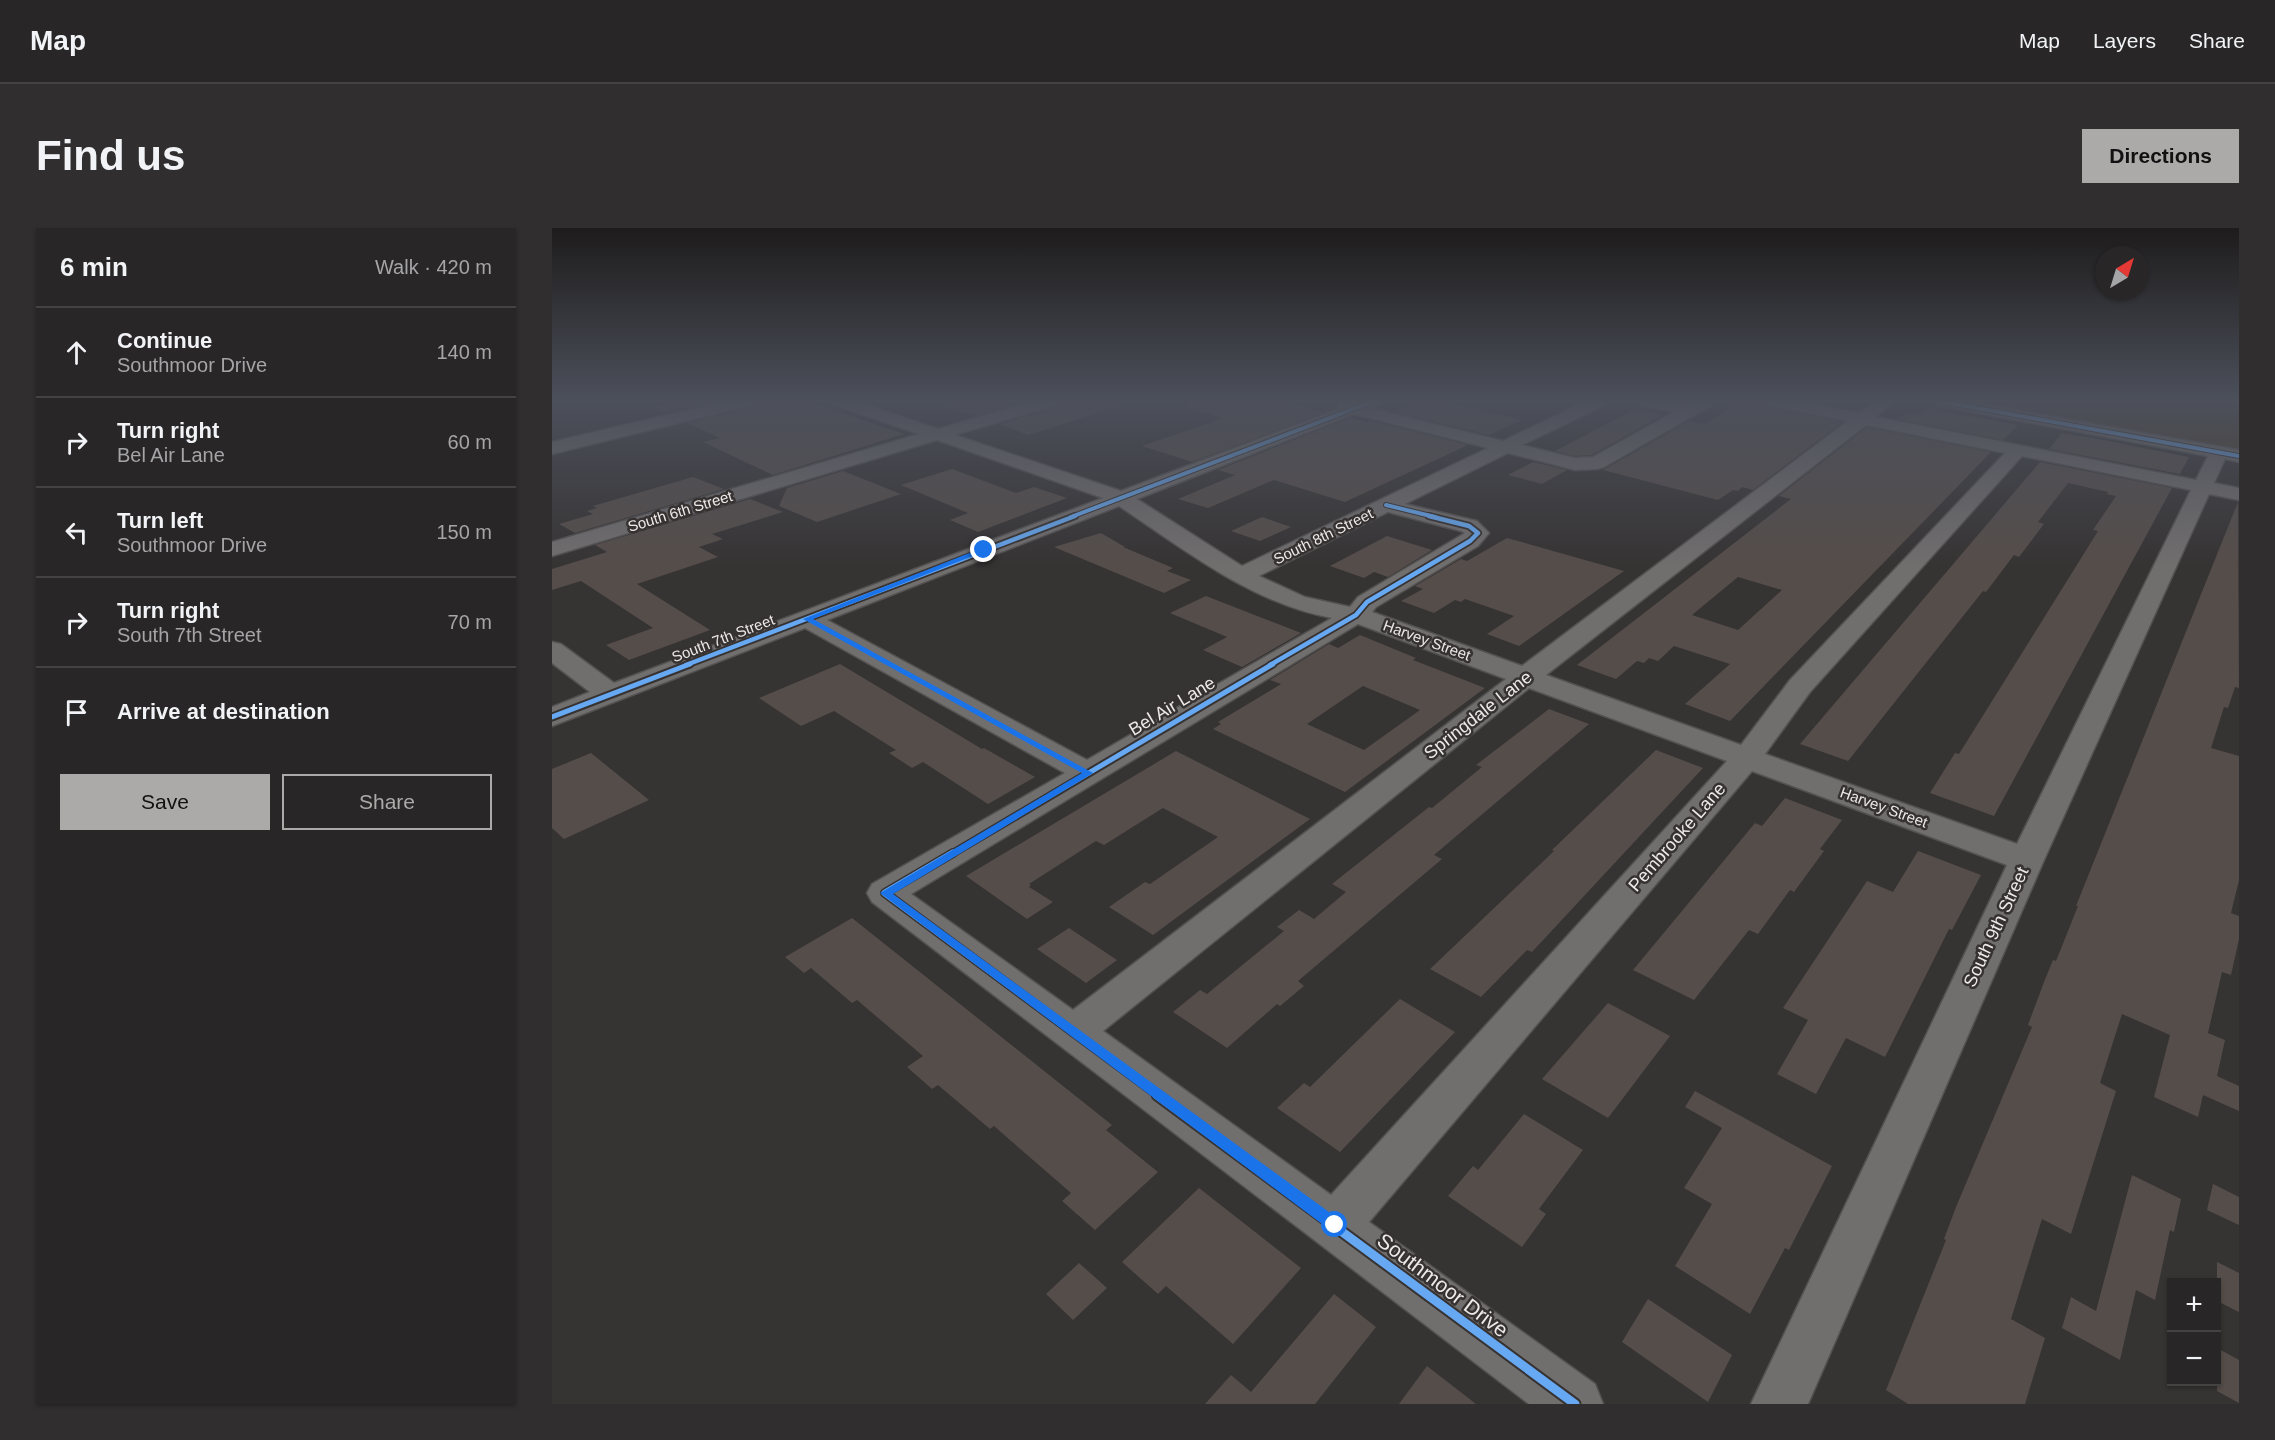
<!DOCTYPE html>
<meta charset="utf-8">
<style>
body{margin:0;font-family:Arial,sans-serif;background:#302e2e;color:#f1f3f6}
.controls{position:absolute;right:18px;bottom:18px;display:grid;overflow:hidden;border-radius:0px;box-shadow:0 2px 4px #0004}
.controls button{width:54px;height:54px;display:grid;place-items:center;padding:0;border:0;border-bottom:2px solid #444343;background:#282626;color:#f1f3f6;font:30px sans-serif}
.compass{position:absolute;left:1543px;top:18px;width:54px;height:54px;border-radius:50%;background:#282626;box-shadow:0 2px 4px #0004;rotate:38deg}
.stop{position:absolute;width:18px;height:18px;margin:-14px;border:4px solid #1a73e8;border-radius:50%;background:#fff}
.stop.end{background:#1a73e8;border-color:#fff;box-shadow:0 2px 6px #0008}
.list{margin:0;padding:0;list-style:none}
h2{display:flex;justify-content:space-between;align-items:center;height:78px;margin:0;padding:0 24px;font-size:26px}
h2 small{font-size:20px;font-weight:400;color:#a5a5a7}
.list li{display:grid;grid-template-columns:39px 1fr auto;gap:18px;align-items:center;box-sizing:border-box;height:90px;padding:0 24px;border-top:2px solid #444343}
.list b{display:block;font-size:22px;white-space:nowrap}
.list p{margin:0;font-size:20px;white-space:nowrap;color:#a5a5a7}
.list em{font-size:20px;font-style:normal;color:#a5a5a7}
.actions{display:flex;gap:12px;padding:18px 24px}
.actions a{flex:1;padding:14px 0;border:2px solid #aca9a9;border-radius:0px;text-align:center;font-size:21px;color:#aca9a9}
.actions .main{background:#aca9a9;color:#111}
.icon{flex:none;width:33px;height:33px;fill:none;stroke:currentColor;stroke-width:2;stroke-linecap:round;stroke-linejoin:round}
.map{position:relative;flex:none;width:1687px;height:1176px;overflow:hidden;border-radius:0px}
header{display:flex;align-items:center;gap:36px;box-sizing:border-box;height:84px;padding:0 30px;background:#282626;border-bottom:2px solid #444343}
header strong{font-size:28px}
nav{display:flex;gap:33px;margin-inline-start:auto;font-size:21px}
.intro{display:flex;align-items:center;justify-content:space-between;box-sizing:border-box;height:144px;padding:0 36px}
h1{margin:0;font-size:42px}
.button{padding:15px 27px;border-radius:0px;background:#aca9a9;color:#111;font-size:21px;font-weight:700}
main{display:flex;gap:36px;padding:0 36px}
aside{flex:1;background:#282626;border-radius:0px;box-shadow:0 2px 4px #0004}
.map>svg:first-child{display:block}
.green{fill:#4a3c29}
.building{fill:#554d4a;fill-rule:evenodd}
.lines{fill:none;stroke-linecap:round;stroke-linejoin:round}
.minor-casing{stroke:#535151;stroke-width:3}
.minor{fill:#716e6e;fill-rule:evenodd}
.cycleway-far4-casing{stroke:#373232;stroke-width:6}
.cycleway-far3-casing{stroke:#373232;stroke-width:8}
.cycleway-far2-casing{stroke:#373232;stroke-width:9}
.cycleway-far1-casing{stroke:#373232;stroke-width:10}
.cycleway-casing{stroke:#373232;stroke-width:13}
.cycleway-far4{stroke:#66a8f1;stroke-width:4}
.cycleway-far3{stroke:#66a8f1;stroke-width:4.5}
.cycleway-far2{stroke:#66a8f1;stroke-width:5}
.cycleway-far1{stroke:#66a8f1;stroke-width:7}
.cycleway{stroke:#66a8f1;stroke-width:9}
.route{fill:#1a73e8}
.labels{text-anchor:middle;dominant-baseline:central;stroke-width:5;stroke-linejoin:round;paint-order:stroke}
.far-street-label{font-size:15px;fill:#ece9e8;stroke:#373232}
.street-label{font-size:18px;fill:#ece9e8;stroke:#373232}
.near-street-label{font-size:21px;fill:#ece9e8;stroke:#373232}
</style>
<header>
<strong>Map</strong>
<nav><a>Map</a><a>Layers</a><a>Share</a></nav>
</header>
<div class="intro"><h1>Find us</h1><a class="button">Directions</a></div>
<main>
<aside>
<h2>6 min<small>Walk · 420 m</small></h2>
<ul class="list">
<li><svg class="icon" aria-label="ahead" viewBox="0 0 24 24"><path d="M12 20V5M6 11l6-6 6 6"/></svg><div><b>Continue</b><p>Southmoor Drive</p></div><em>140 m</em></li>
<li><svg class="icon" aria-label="right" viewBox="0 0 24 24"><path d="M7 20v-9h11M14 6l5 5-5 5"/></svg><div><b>Turn right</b><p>Bel Air Lane</p></div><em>60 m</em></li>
<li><svg class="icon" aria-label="left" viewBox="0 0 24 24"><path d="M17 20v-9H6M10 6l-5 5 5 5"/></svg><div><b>Turn left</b><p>Southmoor Drive</p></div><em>150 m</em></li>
<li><svg class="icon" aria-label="right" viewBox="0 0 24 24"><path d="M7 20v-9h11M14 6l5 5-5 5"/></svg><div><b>Turn right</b><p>South 7th Street</p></div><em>70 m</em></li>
<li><svg class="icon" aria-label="arrive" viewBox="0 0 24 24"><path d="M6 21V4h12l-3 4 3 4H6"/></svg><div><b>Arrive at destination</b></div></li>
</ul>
<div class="actions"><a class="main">Save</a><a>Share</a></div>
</aside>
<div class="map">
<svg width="1687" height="1176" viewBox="0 0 1687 1176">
<rect width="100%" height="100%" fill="#363333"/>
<!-- green -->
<polygon class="green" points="1409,173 1687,173 1687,223"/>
<!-- building -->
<g class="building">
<polygon points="131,173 165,173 112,185 100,180"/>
<polygon points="204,173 256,173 352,206 221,247 151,214 168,210 135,195 201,179"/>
<polygon points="395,173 438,173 456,178 423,188 393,178"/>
<polygon points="508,173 570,173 570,177 476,207 448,196 505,179"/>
<polygon points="635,173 731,173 773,184 640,234 590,218 671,190 634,179"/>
<polygon points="868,173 890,173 970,192 937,207 842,184"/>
<polygon points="1177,173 1209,173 1213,179 1291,194 1201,262 1190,259 1186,263 1181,262 1166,272 1051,242 1137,193 1153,196 1176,182"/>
<polygon points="1376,180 1422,189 1466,197 1451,212 1345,191 1355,184 1368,186"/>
<polygon points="1083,181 1111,187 1040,227 1023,228 1003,223"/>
<polygon points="798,190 815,194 819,193 916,217 793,274 722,252 656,280 626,271 683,247 666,242"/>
<path d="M1315 199 1439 224 1178 493 1133 476 1178 436 1122 418 1106 433 1097 430 1092 435 1085 433 1064 451 1025 437 1239 271 1227 268ZM1186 349 1230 362 1186 402 1140 387Z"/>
<polygon points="1510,205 1552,212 1637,229 1628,246 1497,221"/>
<polygon points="981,234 1015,242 990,256 956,247"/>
<polygon points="1488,234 1620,260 1442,588 1378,565 1403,525 1407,526 1546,303 1541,302 1564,268 1555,266 1556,264 1516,255 1486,294 1492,296 1467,329 1462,327 1434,364 1431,363 1296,533 1248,516"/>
<polygon points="400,241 464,265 482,259 515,270 426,304 398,292 416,285 349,257"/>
<polygon points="291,243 349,266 265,294 227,278 235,260"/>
<polygon points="141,249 172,261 23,305 7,296 41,286 35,283 45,280 41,278"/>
<polygon points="198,271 231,284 160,306 171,311 147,319 166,329 85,356 158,402 77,432 54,417 101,400 29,353 0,362 0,341 55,324 43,317"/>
<polygon points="1686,274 1687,460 1683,459 1676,480 1672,479 1659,520 1687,528 1687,652 1679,685 1687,688 1687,711 1679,747 1670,744 1656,805 1673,812 1665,848 1687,858 1687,883 1651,867 1646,889 1602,869 1618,807 1570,786 1548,855 1564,863 1519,1006 1490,991 1459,1091 1493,1110 1473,1176 1356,1176 1334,1162 1394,1012 1392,1011 1404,979 1480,799 1476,797 1492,754 1501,732 1504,733 1526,678 1524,678"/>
<polygon points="710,289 739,299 708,313 679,303"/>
<polygon points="549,305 573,319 571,319 621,340 615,343 639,352 612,365 502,319"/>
<polygon points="835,308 880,322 836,349 822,344 812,350 778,338"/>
<polygon points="955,310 1072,343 967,418 935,406 962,388 913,371 909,374 903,372 882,385 849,373 871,361 863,358 909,331 915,333"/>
<polygon points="654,368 726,396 749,405 690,439 651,422 675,409 618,385"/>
<path d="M808 407 864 430 861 432 933 460 793 564 661 501 669 496 666 494 729 456 718 452 777 416 786 420ZM811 458 868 482 812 522 755 496Z"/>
<polygon points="288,436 430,521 432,520 483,549 436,576 371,534 360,540 337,525 344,522 282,483 249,498 207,470"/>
<polygon points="997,481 1037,496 882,627 890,631 746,753 752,758 728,778 725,776 675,820 621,784 648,762 655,766 732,703 725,699 747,682 762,691 794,664 780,656 877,579 880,580 930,539 924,537"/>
<polygon points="1104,522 1151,540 980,724 975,722 929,769 878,741 1002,623 1000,622"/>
<polygon points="624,523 758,591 601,707 557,679 593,654 598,656 666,609 611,580 552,617 544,613 477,656 479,657 477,659 501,674 475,691 414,648"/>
<polygon points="39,525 97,572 12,611 0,600 0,541"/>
<polygon points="1233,570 1290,592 1268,621 1272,623 1242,664 1238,662 1206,706 1197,702 1142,772 1081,742 1203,595 1210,598"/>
<polygon points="1366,623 1429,647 1400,702 1397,701 1333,829 1294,810 1264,866 1225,846 1256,792 1231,780 1315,653 1341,664"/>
<polygon points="300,690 560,897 554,902 606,944 543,1002 510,973 519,965 442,898 438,901 386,857 380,861 355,839 371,828 305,772 300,775 259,740 252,745 233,729"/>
<polygon points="517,700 565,732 534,755 485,721"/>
<polygon points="848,771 903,804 788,924 725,880 752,855 758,859"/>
<polygon points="1056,775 1118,808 1056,890 990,851"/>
<polygon points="1143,863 1280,938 1237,1022 1233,1020 1198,1086 1123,1038 1160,976 1132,960 1170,900 1133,879"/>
<polygon points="972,886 1031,922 987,981 994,986 970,1019 896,968 921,938 926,942"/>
<polygon points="1580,947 1629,971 1622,1004 1618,1002 1603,1072 1584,1062 1568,1132 1510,1100 1519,1069 1544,1083"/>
<polygon points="1661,956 1687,969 1687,997 1655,982"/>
<polygon points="647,960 749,1040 681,1116 614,1058 606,1066 570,1034"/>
<polygon points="1665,1034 1687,1045 1687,1084 1665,1073"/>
<polygon points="527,1035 555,1060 521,1092 494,1066"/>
<polygon points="782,1066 824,1099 763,1176 653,1176 679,1147 699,1164"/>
<polygon points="1096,1071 1180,1127 1156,1174 1070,1114"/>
<polygon points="1665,1120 1687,1132 1687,1175 1665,1163"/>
<polygon points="875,1138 924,1176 847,1176"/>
</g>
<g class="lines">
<defs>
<g id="minor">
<polygon points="174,173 202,173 200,177 0,226 0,214"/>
<path d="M280 173H304L386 201 481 173H506L504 177 403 207 569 263 786 181 787 175C800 172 816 173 830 173L828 177 818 180 951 213 1034 173H1055L1053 177 970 217 1023 230 1041 229 1122 184 1088 177 1086 173H1118L1136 176 1142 173H1162L1160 177 1052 239 1045 241 1023 242 956 225 853 276 925 293 937 305 926 318 824 379 820 384 970 438 1296 193 1219 178 1213 177 1211 173H1244L1307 185 1324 173H1342L1324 189 1644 252 1656 228 1387 178 1379 173H1414L1687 222V234L1673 231 1662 255 1687 260V272L1657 266 1492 632 1256 1176H1199L1455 637 1200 543 817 994 1043 1156 1051 1176H977L320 674 315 665 320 656 513 545 253 400 0 498V479L38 464 0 435V414L9 416 62 455 551 270 385 212 0 328V314L367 206 282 177ZM802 186 936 220 690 338 585 271ZM1314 197 1453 225 1238 452 1189 517 994 447ZM1470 228 1639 262 1465 616 1213 526 1258 464ZM567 278C635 323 699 375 780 390L535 532 275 392ZM836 284 909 303 913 305 806 369 798 379 753 369 707 348ZM806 396 954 451 521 782 359 666ZM977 460 1175 533 779 967 551 803Z"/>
</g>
</defs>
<!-- minor casing -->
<use href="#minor" class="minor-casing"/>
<!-- minor -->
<use href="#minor" class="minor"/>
<defs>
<g id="cycleway-far4">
<polyline points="1387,173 1687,228"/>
<polyline points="834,277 883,289"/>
<polyline points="519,289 822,173"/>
</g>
<g id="cycleway-far3">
<polyline points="134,437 523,288"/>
<polyline points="718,437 804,387 815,374 918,313 926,305 917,298 877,288"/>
</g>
<g id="cycleway-far2">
<polyline points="0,489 138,436"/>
<polyline points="398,627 721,436"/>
</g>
<polyline id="cycleway-far1" points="401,625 333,665 607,868"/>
<polyline id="cycleway" points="605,867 1023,1176"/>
</defs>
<!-- cycleway-far4 casing -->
<use href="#cycleway-far4" class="cycleway-far4-casing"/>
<!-- cycleway-far3 casing -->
<use href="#cycleway-far3" class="cycleway-far3-casing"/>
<!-- cycleway-far2 casing -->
<use href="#cycleway-far2" class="cycleway-far2-casing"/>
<!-- cycleway-far1 casing -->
<use href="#cycleway-far1" class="cycleway-far1-casing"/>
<!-- cycleway casing -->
<use href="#cycleway" class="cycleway-casing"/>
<!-- cycleway-far4 -->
<use href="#cycleway-far4" class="cycleway-far4"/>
<!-- cycleway-far3 -->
<use href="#cycleway-far3" class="cycleway-far3"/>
<!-- cycleway-far2 -->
<use href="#cycleway-far2" class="cycleway-far2"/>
<!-- cycleway-far1 -->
<use href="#cycleway-far1" class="cycleway-far1"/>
<!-- cycleway -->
<use href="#cycleway" class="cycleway"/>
</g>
<!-- sky -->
<linearGradient id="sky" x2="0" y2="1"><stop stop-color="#1e1c1c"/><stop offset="0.51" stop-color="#4c505b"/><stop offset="1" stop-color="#4c505b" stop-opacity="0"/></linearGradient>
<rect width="1687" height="338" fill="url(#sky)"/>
<!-- route -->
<polygon class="route" points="430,320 436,322 261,391 541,545 341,666 788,992 790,997 788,1002 783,1004 778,1002 328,665 530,545 251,391"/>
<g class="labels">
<!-- far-street labels -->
<g class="far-street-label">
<text transform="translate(128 283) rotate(-17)">South 6th Street</text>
<text transform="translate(771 308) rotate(-26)">South 8th Street</text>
<text transform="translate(171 410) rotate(-21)">South 7th Street</text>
<text transform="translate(875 412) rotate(20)">Harvey Street</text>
<text transform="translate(1332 579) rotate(20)">Harvey Street</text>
</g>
<!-- street labels -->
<g class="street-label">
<text transform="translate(620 478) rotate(-31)">Bel Air Lane</text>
<text transform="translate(926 487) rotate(-38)">Springdale Lane</text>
<text transform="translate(1125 609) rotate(-49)">Pembrooke Lane</text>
<text transform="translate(1444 699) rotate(-65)">South 9th Street</text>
</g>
<!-- near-street labels -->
<g class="near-street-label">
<text transform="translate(891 1057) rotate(37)">Southmoor Drive</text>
</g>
</g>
</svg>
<div class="controls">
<button>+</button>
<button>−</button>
</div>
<svg class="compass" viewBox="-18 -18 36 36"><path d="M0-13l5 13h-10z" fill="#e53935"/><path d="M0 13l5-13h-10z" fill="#a5a5a7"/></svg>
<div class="stop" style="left:783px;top:997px"></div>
<div class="stop end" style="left:432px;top:322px"></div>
</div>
</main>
